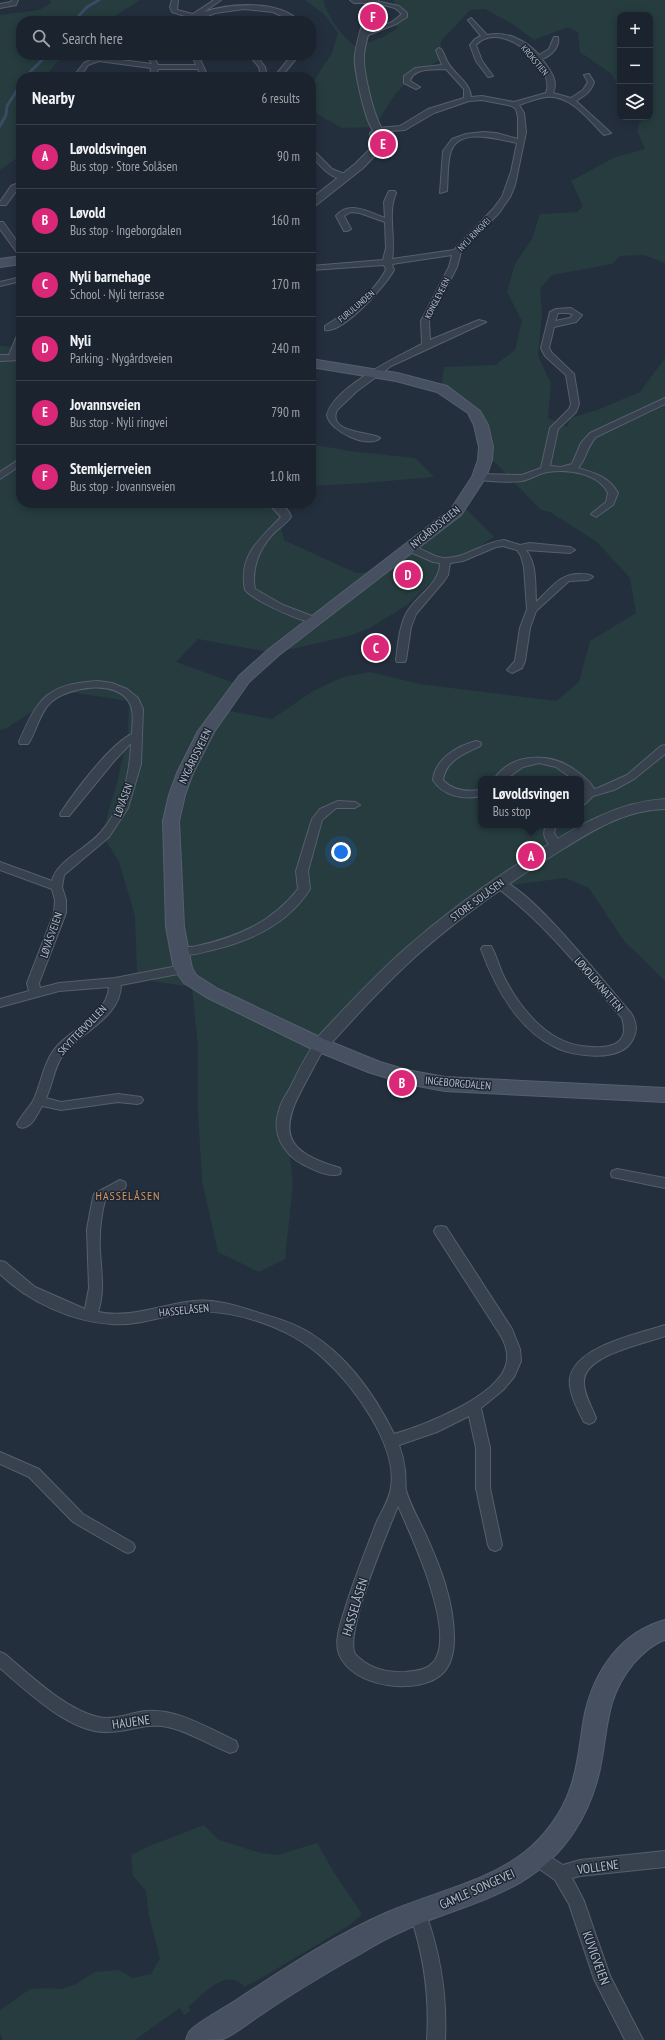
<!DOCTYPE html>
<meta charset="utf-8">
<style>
body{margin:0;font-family:"PT Sans Narrow",sans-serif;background:#282f3a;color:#f1f3f6}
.controls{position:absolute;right:12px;top:12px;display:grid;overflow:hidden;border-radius:8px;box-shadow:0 2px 10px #0003}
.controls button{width:36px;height:36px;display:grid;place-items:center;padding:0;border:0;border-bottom:1px solid #39404a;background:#1b232e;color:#f1f3f6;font:20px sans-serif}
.you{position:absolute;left:341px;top:852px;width:14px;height:14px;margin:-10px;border:3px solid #fff;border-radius:50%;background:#1a73e8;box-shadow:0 0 0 6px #1a73e833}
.badge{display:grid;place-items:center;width:26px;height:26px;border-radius:50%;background:#db2777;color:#fff;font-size:13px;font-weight:700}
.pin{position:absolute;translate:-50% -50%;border:2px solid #fff;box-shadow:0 1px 4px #0006}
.popup{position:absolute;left:478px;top:776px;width:106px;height:52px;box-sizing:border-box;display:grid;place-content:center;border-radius:8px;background:#1b232e;filter:drop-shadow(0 1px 3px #0005);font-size:13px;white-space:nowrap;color:#a0a4aa}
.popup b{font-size:15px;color:#f1f3f6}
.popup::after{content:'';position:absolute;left:50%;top:100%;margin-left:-8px;border:8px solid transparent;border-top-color:#1b232e}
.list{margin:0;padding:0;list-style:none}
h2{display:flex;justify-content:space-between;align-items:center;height:52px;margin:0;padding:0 16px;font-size:17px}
h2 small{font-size:13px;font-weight:400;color:#a0a4aa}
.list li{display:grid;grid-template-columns:26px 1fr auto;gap:12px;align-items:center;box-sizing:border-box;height:64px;padding:0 16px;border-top:1px solid #39404a}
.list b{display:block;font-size:15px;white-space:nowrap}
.list p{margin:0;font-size:13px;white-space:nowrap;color:#a0a4aa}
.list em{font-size:13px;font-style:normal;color:#a0a4aa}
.icon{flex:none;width:22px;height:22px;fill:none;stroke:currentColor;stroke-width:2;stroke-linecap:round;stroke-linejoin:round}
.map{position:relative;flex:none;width:665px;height:2040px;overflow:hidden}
.search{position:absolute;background:#1b232e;box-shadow:0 2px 10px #0003;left:16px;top:16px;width:300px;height:44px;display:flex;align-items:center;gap:10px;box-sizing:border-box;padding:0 14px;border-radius:16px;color:#a0a4aa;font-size:15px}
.panel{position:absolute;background:#1b232e;box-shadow:0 2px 10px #0003;left:16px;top:72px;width:300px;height:436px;border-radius:16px}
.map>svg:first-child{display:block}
.green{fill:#263c3f;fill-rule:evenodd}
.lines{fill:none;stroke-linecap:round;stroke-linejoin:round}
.stream{stroke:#394c67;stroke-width:3}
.minor-casing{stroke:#565f6c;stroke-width:2}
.tertiary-casing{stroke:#565f6c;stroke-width:2}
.secondary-casing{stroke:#565f6c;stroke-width:2}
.minor{fill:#38414e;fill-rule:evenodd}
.tertiary{fill:#38414e;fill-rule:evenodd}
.secondary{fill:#465061;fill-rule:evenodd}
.labels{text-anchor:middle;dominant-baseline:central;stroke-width:3;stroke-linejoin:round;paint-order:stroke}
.far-street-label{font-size:9px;fill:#b4bcc9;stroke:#1d2633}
.street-label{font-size:11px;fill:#b4bcc9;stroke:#1d2633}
.neighbourhood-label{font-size:12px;letter-spacing:1px;fill:#d59563;stroke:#1d2633}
.near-street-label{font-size:13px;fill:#b4bcc9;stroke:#1d2633}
</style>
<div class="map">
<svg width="665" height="2040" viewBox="0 0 665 2040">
<rect width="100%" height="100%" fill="#242f3e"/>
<!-- green -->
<g class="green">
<polygon points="50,0 140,0 107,21 21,21 21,55 63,55 44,77 21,77 21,155 0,170 0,15 39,10 51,3"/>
<path d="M305 0H325L323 1C332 22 338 32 356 47L383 37 398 28 396 24 400 16 393 0H665V263L644 255 620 256 612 264 552 275 540 289 542 313 538 356 551 383 548 418 567 427 570 418 597 410 640 392 665 358V981L624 941 589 888 565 878 482 889 329 1030 298 1089 288 1137 293 1184 285 1259 259 1272 218 1252 202 1181 198 1112V1047L192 987 157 982 137 974 135 916 119 862 102 834 117 783 128 733 129 701 69 692 38 708 5 729 0 730V346L21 347V503H286L278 514 284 540 356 573 375 572 462 505 494 537 444 570 407 605 370 628 349 636 274 653 198 639 176 662 240 685 229 711 272 719 313 691 343 677 370 672 420 684 556 701 579 682 590 641 636 613 630 578 597 542 550 512 541 510 477 444 471 415 441 388 444 367 495 365 515 350 522 321 507 292 515 264 532 239 540 214 577 212 583 206 571 181 615 157 645 149 637 131 640 122 645 117H650V15H620V93L612 74 580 52 578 32 568 27 534 40 514 25 485 9 470 10 441 41 440 60 415 74 396 93 374 127 342 128 317 114 311 102V85L332 53 338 33 325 15ZM481 779H581V825H481Z"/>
<polygon points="311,444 349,451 415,458 434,477 365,483 311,486"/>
<path d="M204 1825 219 1840 261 1853 278 1855 317 1843 335 1874 362 1914 350 1925 258 1980 244 1987C227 1966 203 1995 188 2007L191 2010 184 2015 180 2008 135 2040H3L0 2033V2010L30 1989 48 1988 62 1989 76 1984 95 1972 119 1970 133 1978 151 1974 160 1958 149 1916 146 1891 133 1876 131 1855 152 1845Z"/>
</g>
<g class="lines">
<!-- stream -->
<g class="stream">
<polyline points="74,21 87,7 99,0"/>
<polyline points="25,77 47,55"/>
<polyline points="0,126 6,115 7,106 21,84"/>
</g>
<defs>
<g id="minor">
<polygon points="12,0 18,0 16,5 0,8 0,4 11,2"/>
<path d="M172 0H178L177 10 193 14 214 0H221L204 12C230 3 279 0 299 21H292L273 12 244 9 215 13 196 21H188L191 18 172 12 170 7Z"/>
<polygon points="371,0 399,6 407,13 407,17 396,24 366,36 362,36 362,34 392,22 402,14 395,8 372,2"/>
<polygon points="135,18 138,21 128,21 129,20"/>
<path d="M471 18 487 35C507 31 526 40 539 55L549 49 554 37H558C560 47 551 56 542 59 549 69 559 80 553 93L571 98 583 90 588 82 584 75 589 74 594 82C591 92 584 96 576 101L611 133 604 135C589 120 570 94 546 97 537 98 528 102 519 105L524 113 526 132 515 185 510 197 499 213 461 252 457 267 429 321 430 340 479 320 486 322 391 366 357 391 337 410C326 434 374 432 380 438 369 449 330 432 327 415 334 387 397 357 422 344L421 321 449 267 452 255 392 264 394 270C386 285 343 334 325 330V326C349 311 372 295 386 270L384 265 311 270V266L383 260 386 248 385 222 360 213 351 212 344 216 351 229 347 231H344L336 216C349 200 369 212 385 218L384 202 389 191H395L396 193C387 213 396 238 392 259L454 250 493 209 502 197 511 172 517 143C500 140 460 126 451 151 447 162 448 179 447 191L440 193 443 151 452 139 466 134 483 132 496 133 518 139V117L516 109 512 106 482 100 469 101 434 113 405 130 375 132 374 130 378 128 400 126 428 109 464 98V89L446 69C433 70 414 67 410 81L420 87 416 89 404 83V76L415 68 442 65 436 50 439 48C444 50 444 56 447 61 453 74 470 81 471 97L482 96 514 102 546 93C557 66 500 18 476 45L482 61 493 76 488 77 476 61 470 45 475 39 481 36 468 20Z"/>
<polygon points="147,55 153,55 158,65 196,65 192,55 198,55 208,77 202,77 198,69 158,69 156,77 150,77 151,68 99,61 88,65 80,77 73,77 84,63 98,57 152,64"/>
<polygon points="249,55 256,55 265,67 267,77 261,77 259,67"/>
<polygon points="292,55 299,55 281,77 274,77"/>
<path d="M311 148 332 169 347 175V179C332 181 319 165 311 155Z"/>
<polygon points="21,182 21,187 17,190 6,205 0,205 0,202 11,186"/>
<polygon points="0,222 3,222 21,247 21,254 18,254 0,229"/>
<polygon points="21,277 21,281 0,286 0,282"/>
<path d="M571 308 582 315 576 322 554 327 549 348 552 353 574 374 579 404 576 412 558 429 550 466 561 467 572 464 581 443 590 433 665 398V404L596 437C586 448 587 458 578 468 595 473 609 477 618 493L613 505 596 517 591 514 606 502 608 493C598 473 568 469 548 472 540 473 531 479 522 481 508 483 493 481 479 480L474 477 479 474 522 475 541 468 550 428 569 409 571 404 566 375 545 356 541 348 550 312 556 309ZM558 313H569L573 315 570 318 555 321Z"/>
<polygon points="21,333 21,346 17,355 21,354 21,360 0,361 0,355 9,355 17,336"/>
<polygon points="21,458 21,465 0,479 0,472"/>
<path d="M268 503C278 503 288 506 291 517 286 524 279 528 273 534 259 549 251 569 255 589L283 605 317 618 319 620 317 622C306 625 253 600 245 590 238 555 260 539 281 517Z"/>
<path d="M504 540 520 545 530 543 570 547 575 550 570 553 526 550C537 564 535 584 536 602 551 589 559 573 581 574 586 574 590 574 593 577L588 580 569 581 536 611 530 628 525 661 522 668 512 673 507 670 515 661 520 628 527 609 524 567 521 556 517 550 503 546 496 547 463 561 450 563 448 575 444 581 416 614 411 627 406 660 405 662H397L396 660C398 645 399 628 406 614 415 596 440 585 440 563L433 562 406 550V546C418 543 431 558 444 558 465 559 483 542 504 540Z"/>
<path d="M98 681 112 683 127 689 138 698 143 709 141 764 128 808 109 837 64 875 62 887 66 900V913L39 983 40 988 59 983 115 978 183 965 189 969 183 973 121 985C120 1019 81 1031 63 1055 54 1067 53 1084 46 1098L61 1102 118 1094 141 1097 143 1100 141 1103 137 1104 118 1102 61 1110 42 1106C37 1115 30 1131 19 1127L17 1124C21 1116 28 1109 33 1101 42 1083 43 1061 58 1045 74 1028 108 1013 109 987L59 991 0 1007V999L29 991 27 983 54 913 55 900 52 889 0 870V862L52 881C56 861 88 848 101 832 122 808 130 774 131 743L115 760 69 816H61L60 814C73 794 110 744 132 734 132 724 135 711 129 702 116 679 68 687 51 702 39 713 37 731 28 744H20L19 742C38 698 47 684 98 681Z"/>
<path d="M476 741 480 742 481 744 480 746C464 754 446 760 443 780 453 791 467 792 481 790V796C463 800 443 796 433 780 435 759 457 746 476 741Z"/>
<path d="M665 745V754L634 779 614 790 593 796 585 804 581 805V796L584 792 581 786V779H573L556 767 539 763 523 767 506 779H494C514 750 555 753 579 773 585 778 591 782 594 789L598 788 627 775 661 746Z"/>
<path d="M338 801 355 802 360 805 355 808H336L322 820 308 871 310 889C288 924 251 941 212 950 200 953 188 957 176 954L174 951 176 948C183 946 190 948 197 946 238 937 272 922 298 889L296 871 312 819 320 809Z"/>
<path d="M546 825H556L554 833 562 845 560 848H552C545 840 542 835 546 825Z"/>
<path d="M500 880C532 889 606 985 631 1013 636 1021 638 1030 633 1039 622 1063 574 1057 555 1047 517 1029 495 987 481 949L483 946H491C497 956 499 967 504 977 519 1007 546 1041 581 1046 591 1047 605 1049 615 1044 626 1038 625 1028 622 1018 582 971 545 923 496 887L494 884Z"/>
<path d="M320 1041 324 1042 326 1045C317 1060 309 1076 301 1091 275 1139 294 1154 340 1168L341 1171 340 1174C329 1178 314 1170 304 1165 283 1154 271 1133 279 1110 281 1102 286 1095 290 1088 298 1072 305 1056 316 1042Z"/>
<polygon points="617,1169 665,1178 665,1188 612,1177 611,1174 612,1171"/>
<path d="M120 1180 125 1182 126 1185 125 1188 105 1200C101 1216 99 1233 100 1250 101 1271 105 1291 98 1312 130 1319 162 1304 194 1301 214 1299 234 1305 253 1311 272 1317 292 1322 310 1333 347 1356 375 1395 394 1434 423 1426 497 1397 506 1365 509 1355 506 1345 501 1336L436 1235 434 1231 436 1227 441 1226 446 1227 512 1329 520 1349 521 1361 514 1377 503 1390 481 1408 490 1448V1488L502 1545 500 1549 495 1551 490 1549 488 1545 476 1488V1448L469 1416 437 1432 399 1445C402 1453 404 1461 405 1470 406 1477 405 1484 406 1490 410 1505 419 1520 425 1533 440 1566 454 1601 454 1638 454 1649 452 1663 444 1672 421 1697 352 1688 339 1654 334 1640 341 1622 345 1609 354 1579 366 1550 377 1521 382 1511 390 1498 391 1487 398 1445 353 1385 323 1358 290 1327 229 1306 183 1313 160 1317 136 1326 112 1324 72 1322 28 1301 0 1274V1261L5 1262 35 1287 85 1309 89 1288 87 1229 93 1197 94 1194ZM398 1506C412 1537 455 1629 435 1660 428 1670 416 1671 405 1672 386 1673 368 1668 355 1654 344 1633 388 1531 398 1506Z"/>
<path d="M665 1325V1336C645 1344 582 1355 584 1383 584 1395 592 1407 596 1418L594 1422 589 1424 584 1422C578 1410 568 1392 570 1378 576 1346 638 1334 665 1325Z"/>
<polygon points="0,1452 39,1469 83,1514 133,1543 135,1547 133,1551 128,1553 123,1551 73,1522 29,1477 0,1464"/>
<path d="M0 1652 5 1654C31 1676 65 1709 98 1717 115 1721 131 1712 147 1711 178 1709 208 1728 236 1741L238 1746 236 1751 230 1753C209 1745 190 1732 168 1727 144 1722 128 1733 105 1732 70 1732 26 1691 0 1668Z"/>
<polygon points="537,1849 563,1865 580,1860 665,1851 665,1867 580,1876 572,1878 584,1901 610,1976 643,2040 625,2040 594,1979 569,1904 555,1880 531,1863 529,1857 531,1851"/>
<path d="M418 1906 424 1908 426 1914C441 1956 447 1996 445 2040H427C430 1996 424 1956 410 1914L412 1908Z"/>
</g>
<g id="tertiary">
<path d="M350 0H378C375 14 364 44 364 56 363 72 374 118 383 130L380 134 383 147 363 168 315 206 311 207V199L355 164 373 146 370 133 373 130C365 121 353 66 355 55 357 37 364 20 369 3H354Z"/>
<path d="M665 799V809C623 810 590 832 555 854 506 884 459 918 416 956 384 985 355 1017 326 1049L320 1051 314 1049 312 1045 314 1041C344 1009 373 977 406 948 446 913 490 881 535 853 576 827 616 802 665 799Z"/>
</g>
<g id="secondary">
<polygon points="21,256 21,264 0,267 0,259"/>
<polygon points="311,359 397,373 447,386 480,411 488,425 493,447 492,460 486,477 461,515 279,655 249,682 214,732 193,773 185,795 179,821 184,927 192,968 196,975 218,989 326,1040 380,1062 407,1070 445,1077 665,1088 665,1102 445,1091 407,1084 368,1072 314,1050 206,997 184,983 174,969 166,927 163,821 169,795 177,773 198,731 239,676 269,649 451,509 472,477 478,460 479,447 474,425 468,413 437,392 396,381 311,367"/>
<path d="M665 1620V1640C652 1644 642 1654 633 1664 602 1701 609 1738 597 1781 592 1798 585 1815 575 1830 535 1894 468 1902 405 1930 389 1937 374 1945 360 1954 328 1972 296 1991 265 2012 252 2020 236 2034 223 2039 215 2040 195 2040 186 2040 187 2037 188 2033 190 2031 196 2023 226 2007 235 2001 284 1969 335 1935 388 1912 434 1892 485 1883 525 1852 544 1837 562 1813 570 1789 579 1765 580 1738 585 1713 595 1670 621 1632 665 1620Z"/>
</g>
</defs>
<!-- minor casing -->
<use href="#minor" class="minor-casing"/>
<!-- tertiary casing -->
<use href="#tertiary" class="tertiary-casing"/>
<!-- secondary casing -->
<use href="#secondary" class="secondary-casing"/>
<!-- minor -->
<use href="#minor" class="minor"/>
<!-- tertiary -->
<use href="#tertiary" class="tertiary"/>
<!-- secondary -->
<use href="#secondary" class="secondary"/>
</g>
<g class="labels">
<!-- far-street labels -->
<g class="far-street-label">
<text transform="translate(535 60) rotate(50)">KROKSTIEN</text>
<text transform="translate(474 234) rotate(-46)">NYLI RINGVEI</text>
<text transform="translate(437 298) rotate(-63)">KONGLEVEIEN</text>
<text transform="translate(356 306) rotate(-40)">FURULUNDEN</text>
</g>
<!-- street labels -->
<g class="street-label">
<text transform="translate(435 527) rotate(-39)">NYGÅRDSVEIEN</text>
<text transform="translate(195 756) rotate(-64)">NYGÅRDSVEIEN</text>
<text transform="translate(123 800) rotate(-69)">LØVÅSEN</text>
<text transform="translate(477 900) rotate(-36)">STORE SOLÅSEN</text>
<text transform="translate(51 935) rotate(-71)">LØVÅSVEIEN</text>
<text transform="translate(599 984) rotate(49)">LØVOLDKNATTEN</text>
<text transform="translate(82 1030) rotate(-46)">SKYTTERVOLLEN</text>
<text transform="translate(458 1083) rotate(5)">INGEBORGDALEN</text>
<text transform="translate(184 1310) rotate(-6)">HASSELÅSEN</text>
</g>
<!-- neighbourhood labels -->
<g class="neighbourhood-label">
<text x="128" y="1195">HASSELÅSEN</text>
</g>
<!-- near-street labels -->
<g class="near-street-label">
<text transform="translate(355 1607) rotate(-73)">HASSELÅSEN</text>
<text transform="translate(131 1722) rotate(-8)">HAUENE</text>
<text transform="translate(598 1867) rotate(-8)">VOLLENE</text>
<text transform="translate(477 1889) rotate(-24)">GAMLE SONGEVEI</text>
<text transform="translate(596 1958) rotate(70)">KUVIGVEIEN</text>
</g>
</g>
</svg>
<div class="controls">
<button>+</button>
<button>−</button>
<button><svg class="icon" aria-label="layers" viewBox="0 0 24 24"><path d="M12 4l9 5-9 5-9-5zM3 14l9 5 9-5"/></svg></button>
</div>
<div class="you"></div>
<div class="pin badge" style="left:531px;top:856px">A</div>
<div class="popup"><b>Løvoldsvingen</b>Bus stop</div>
<div class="pin badge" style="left:402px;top:1083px">B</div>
<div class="pin badge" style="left:376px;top:648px">C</div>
<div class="pin badge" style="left:408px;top:575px">D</div>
<div class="pin badge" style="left:383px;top:144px">E</div>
<div class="pin badge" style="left:373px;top:17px">F</div>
<div class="search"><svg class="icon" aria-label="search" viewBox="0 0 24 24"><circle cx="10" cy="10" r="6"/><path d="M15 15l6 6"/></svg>Search here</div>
<section class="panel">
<h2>Nearby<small>6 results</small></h2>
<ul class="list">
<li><span class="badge">A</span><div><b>Løvoldsvingen</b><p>Bus stop · Store Solåsen</p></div><em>90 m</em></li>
<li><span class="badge">B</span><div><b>Løvold</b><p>Bus stop · Ingeborgdalen</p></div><em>160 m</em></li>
<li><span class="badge">C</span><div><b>Nyli barnehage</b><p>School · Nyli terrasse</p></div><em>170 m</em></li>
<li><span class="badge">D</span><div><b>Nyli</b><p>Parking · Nygårdsveien</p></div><em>240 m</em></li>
<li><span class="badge">E</span><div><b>Jovannsveien</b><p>Bus stop · Nyli ringvei</p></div><em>790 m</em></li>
<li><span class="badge">F</span><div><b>Stemkjerrveien</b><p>Bus stop · Jovannsveien</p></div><em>1.0 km</em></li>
</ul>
</section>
</div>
